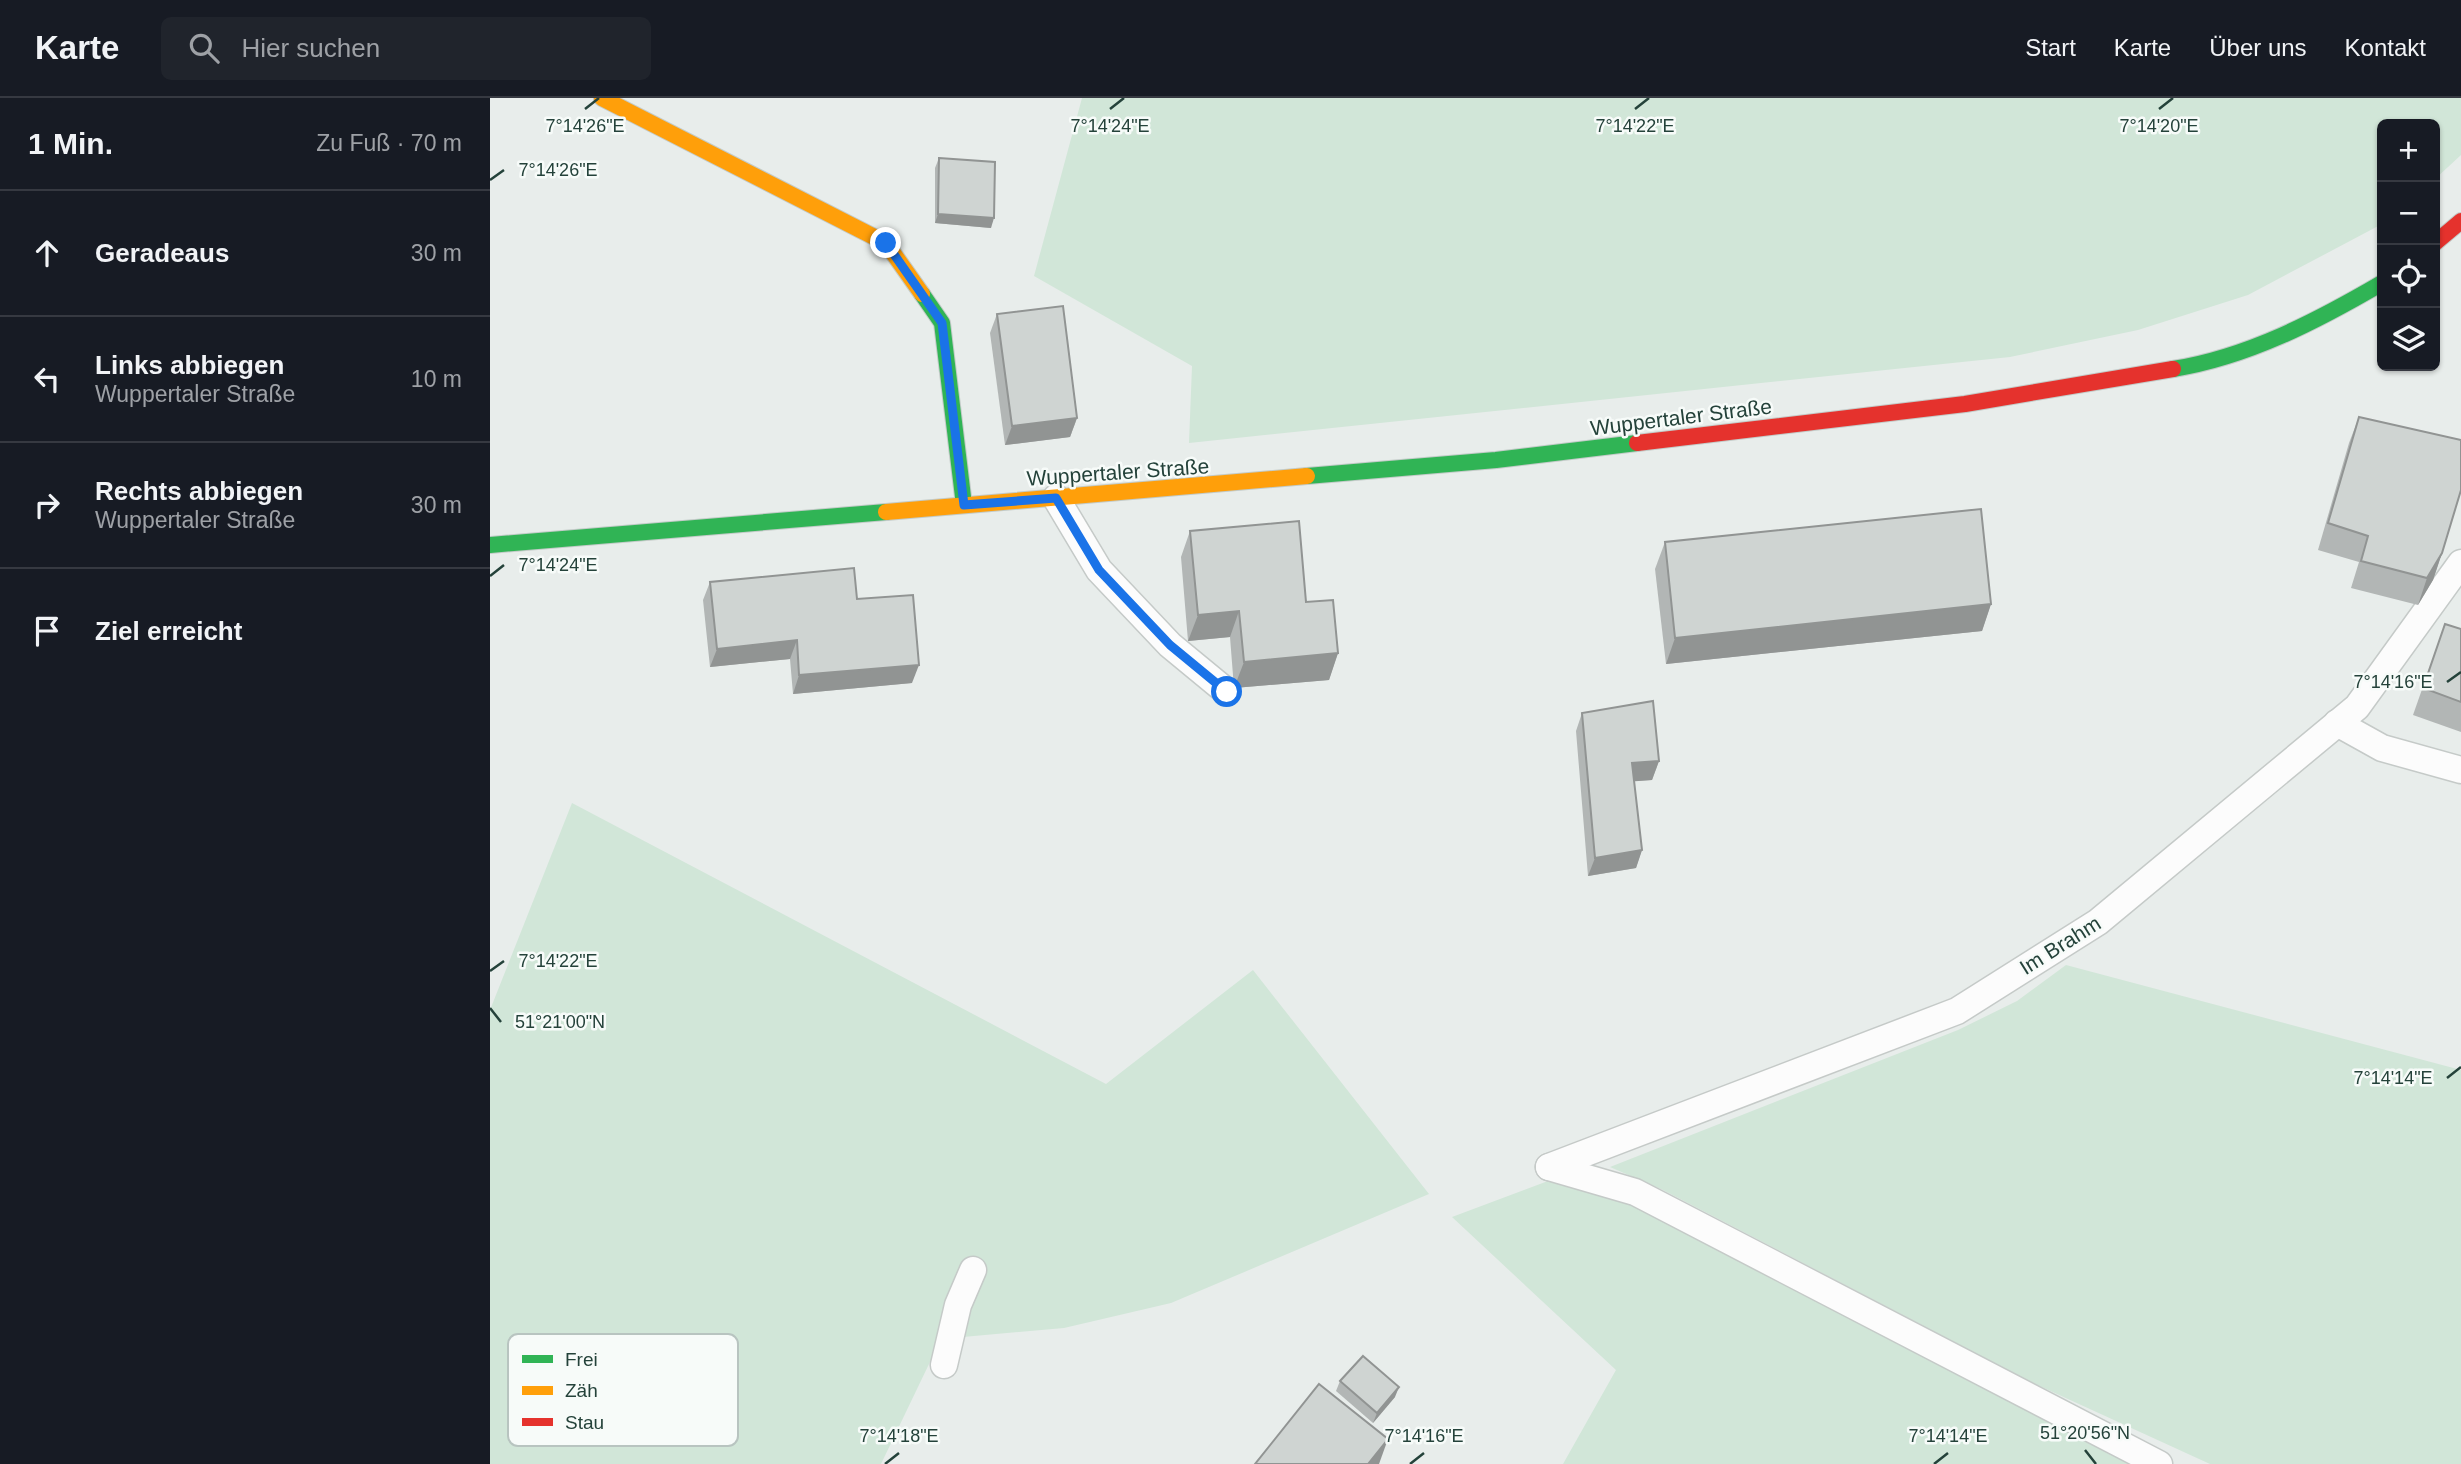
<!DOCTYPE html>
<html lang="de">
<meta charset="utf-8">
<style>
body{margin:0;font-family:Arial,sans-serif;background:#20242c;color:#f1f3f6}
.controls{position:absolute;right:21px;top:21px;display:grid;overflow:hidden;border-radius:10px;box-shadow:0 2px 5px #0004}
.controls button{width:63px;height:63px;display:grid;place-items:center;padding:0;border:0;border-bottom:2px solid #363941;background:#171b24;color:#f1f3f6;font:35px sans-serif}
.stop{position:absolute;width:21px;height:21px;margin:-16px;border:5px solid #1a73e8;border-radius:50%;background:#fff}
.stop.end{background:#1a73e8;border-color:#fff;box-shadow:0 2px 7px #0008}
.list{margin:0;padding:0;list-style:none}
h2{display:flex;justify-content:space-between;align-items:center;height:91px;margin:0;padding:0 28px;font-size:30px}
h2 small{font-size:23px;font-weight:400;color:#9ea1a6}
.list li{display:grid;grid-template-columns:46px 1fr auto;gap:21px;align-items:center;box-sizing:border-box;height:126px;padding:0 28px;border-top:2px solid #363941}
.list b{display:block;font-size:26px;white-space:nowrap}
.list p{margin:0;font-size:23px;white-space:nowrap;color:#9ea1a6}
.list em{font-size:23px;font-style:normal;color:#9ea1a6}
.icon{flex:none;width:38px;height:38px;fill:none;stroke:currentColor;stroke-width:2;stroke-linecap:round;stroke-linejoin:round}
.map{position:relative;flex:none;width:1971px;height:1366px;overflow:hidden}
header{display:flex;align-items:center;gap:42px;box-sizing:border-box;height:98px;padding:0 35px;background:#171b24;border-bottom:2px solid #363941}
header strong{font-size:33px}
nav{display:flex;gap:38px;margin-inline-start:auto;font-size:24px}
.search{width:490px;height:63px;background:#20242c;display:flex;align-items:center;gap:18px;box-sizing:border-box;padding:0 24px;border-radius:10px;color:#9ea1a6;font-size:26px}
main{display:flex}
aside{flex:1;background:#171b24}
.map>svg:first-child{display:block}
.green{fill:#d1e6d8}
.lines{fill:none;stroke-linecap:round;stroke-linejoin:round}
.lane-casing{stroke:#c5cac8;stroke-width:29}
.fast-casing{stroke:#c3cbc8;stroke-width:18}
.slow-casing{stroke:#c3cbc8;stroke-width:18}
.jam-casing{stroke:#c3cbc8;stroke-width:18}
.lane{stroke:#fcfcfc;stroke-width:26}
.fast{stroke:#30b455;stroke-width:16}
.slow{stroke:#ff9f0a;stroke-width:16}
.jam{stroke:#e5322d;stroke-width:16}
.wall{fill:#b2b6b5}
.shaded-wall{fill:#919493}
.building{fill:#cfd4d2;stroke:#919493;stroke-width:2}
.route{stroke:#1a73e8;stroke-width:9}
.ticks{fill:none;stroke:#24423a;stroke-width:2.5}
.labels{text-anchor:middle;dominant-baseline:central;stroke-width:5;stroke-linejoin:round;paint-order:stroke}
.street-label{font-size:21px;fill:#24423a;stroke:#f7fbf9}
.key{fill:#f7fbf9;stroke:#b8c4c0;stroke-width:2}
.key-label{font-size:19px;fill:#24423a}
.ticks-label{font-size:18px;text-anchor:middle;fill:#24423a;stroke:#f7fbf9;stroke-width:5;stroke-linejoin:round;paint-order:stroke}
</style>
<header>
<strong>Karte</strong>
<div class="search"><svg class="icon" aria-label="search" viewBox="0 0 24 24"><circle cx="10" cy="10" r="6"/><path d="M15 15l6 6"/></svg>Hier suchen</div>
<nav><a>Start</a><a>Karte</a><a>Über uns</a><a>Kontakt</a></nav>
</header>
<main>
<aside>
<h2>1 Min.<small>Zu Fuß · 70 m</small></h2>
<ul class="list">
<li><svg class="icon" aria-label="ahead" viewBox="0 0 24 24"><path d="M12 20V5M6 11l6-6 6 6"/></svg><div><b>Geradeaus</b></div><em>30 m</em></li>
<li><svg class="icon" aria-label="left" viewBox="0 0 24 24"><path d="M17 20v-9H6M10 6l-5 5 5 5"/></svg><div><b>Links abbiegen</b><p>Wuppertaler Straße</p></div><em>10 m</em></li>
<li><svg class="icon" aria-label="right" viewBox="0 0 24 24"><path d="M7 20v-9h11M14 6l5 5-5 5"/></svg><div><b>Rechts abbiegen</b><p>Wuppertaler Straße</p></div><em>30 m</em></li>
<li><svg class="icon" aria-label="arrive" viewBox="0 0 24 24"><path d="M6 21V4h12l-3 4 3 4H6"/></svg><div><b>Ziel erreicht</b></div></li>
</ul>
</aside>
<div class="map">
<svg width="1971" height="1366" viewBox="0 0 1971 1366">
<rect width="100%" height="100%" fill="#e8edeb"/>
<!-- green -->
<g class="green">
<polygon points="592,0 1971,0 1971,57 1945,81 1945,26 1892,26 1892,126 1758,197 1648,232 1520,259 699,345 702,268 544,178"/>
<polygon points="82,705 616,986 763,872 939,1096 681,1205 574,1230 451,1241 391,1366 0,1366 0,912"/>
<polygon points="1576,867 1971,972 1971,1366 1720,1366 1543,1285 1173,1092 1120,1069 1468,932 1527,903"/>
<polygon points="1058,1083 1140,1106 1651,1366 1073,1366 1126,1272 962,1119"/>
</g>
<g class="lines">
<defs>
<g id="lane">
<polyline points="566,400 609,472 680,547 737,594"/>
<polyline points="1847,625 1892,650 1971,672"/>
<polyline points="1059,1069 1467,913 1608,824 1867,609 1971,465"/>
<polyline points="1059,1069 1145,1094 1669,1366"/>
<polyline points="454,1267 468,1207 483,1172"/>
</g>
<g id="fast">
<polyline points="432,196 452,225 474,407"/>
<path d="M1683 271C1758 259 1827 223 1892 185"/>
<polyline points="817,378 1006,362 1147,345"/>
<polyline points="0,447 396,414"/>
</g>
<g id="slow">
<polyline points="112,0 396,145 432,196"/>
<polyline points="396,414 817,378"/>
</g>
<g id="jam">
<polyline points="1945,145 1971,123"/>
<polyline points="1147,345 1475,306 1683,271"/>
</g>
</defs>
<!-- lane casing -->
<use href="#lane" class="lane-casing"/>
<!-- fast casing -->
<use href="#fast" class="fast-casing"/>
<!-- slow casing -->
<use href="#slow" class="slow-casing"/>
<!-- jam casing -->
<use href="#jam" class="jam-casing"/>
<!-- lane -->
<use href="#lane" class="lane"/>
<!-- fast -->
<use href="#fast" class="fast"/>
<!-- slow -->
<use href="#slow" class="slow"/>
<!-- jam -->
<use href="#jam" class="jam"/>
</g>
<!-- wall -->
<g class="wall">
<polygon points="449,60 501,130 445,125 445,70"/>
<polygon points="507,216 587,320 580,339 515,347 500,235"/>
<polygon points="1869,319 1952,455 1943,482 1928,507 1861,490 1869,464 1828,452 1859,345"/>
<polygon points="700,433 816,504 848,555 839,582 744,590 740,539 698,543 691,459"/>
<polygon points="1175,444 1501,506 1492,533 1176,566 1165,471"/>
<polygon points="220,484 367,501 422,585 303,596 300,561 220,569 213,502"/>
<polygon points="1955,526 1971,531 1971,634 1923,617"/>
<polygon points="1092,615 1169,663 1162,682 1144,683 1152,752 1146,770 1098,778 1086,633"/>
<polygon points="850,1283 905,1299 883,1325 846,1293"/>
</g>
<!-- shaded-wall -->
<g class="shaded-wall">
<polygon points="448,116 504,120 501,130 445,125"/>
<polygon points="587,320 580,339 515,347 522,328"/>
<polygon points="1952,455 1943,482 1928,507 1937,480"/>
<polygon points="1501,506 1492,533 1176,566 1185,540"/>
<polygon points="749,513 740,539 698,543 708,517"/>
<polygon points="307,542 300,561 220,569 227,551"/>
<polygon points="848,555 839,582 744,590 754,564"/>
<polygon points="429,567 422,585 303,596 309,577"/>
<polygon points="1169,663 1162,682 1135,684 1142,665"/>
<polygon points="1152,752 1146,770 1098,778 1105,760"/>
<polygon points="909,1289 905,1299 883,1325 887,1315"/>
<polygon points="898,1341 889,1366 878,1366"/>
</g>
<!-- building -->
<g class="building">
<polygon points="449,60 505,64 504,120 448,116"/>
<polygon points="573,208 587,320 522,328 507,216"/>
<polygon points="1869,319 1971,342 1971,392 1952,455 1937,480 1871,463 1878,438 1838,425"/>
<polygon points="1491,411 1501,506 1185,540 1175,444"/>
<polygon points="809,423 816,504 843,502 848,555 754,564 749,513 708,517 700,433"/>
<polygon points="364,470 367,501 423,497 429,567 309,577 307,542 227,551 220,484"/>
<polygon points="1955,526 1971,531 1971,604 1933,590"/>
<polygon points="1163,603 1169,663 1142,665 1152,752 1105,760 1092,615"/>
<polygon points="873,1258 909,1289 887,1315 850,1283"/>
<polygon points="829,1286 898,1341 878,1366 765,1366"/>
</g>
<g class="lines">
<!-- route -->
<polyline class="route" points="396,145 452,225 474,407 566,400 609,472 680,547 737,594"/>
</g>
<!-- ticks -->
<path class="ticks" d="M95 11 109 0M620 11 634 0M1145 11 1159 0M1669 11 1683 0M0 82 14 72M0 478 14 467M1957 584 1971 574M0 873 14 863M0 910 11 924M1957 980 1971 969M1595 1352 1606 1366M395 1366 409 1355M920 1366 934 1355M1444 1366 1458 1355"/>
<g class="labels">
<!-- street labels -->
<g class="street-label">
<text transform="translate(1191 319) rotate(-7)">Wuppertaler Straße</text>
<text transform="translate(628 374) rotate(-4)">Wuppertaler Straße</text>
<text transform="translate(1570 847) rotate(-32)">Im Brahm</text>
</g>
</g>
<!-- legend -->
<rect x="18" y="1236" width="230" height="112" rx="10" class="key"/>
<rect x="32" y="1257" width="31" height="8" fill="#30b455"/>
<rect x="32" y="1288" width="31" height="9" fill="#ff9f0a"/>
<rect x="32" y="1320" width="31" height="8" fill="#e5322d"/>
<g class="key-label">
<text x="75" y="1268">Frei</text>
<text x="75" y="1299">Zäh</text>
<text x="75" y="1331">Stau</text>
</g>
<g class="ticks-label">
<text x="95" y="34">7°14'26"E</text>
<text x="620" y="34">7°14'24"E</text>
<text x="1145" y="34">7°14'22"E</text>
<text x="1669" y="34">7°14'20"E</text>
<text x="68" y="78">7°14'26"E</text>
<text x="68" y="473">7°14'24"E</text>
<text x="1903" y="590">7°14'16"E</text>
<text x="68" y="869">7°14'22"E</text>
<text x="70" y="930">51°21'00"N</text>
<text x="1903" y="986">7°14'14"E</text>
<text x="1595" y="1341">51°20'56"N</text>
<text x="409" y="1344">7°14'18"E</text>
<text x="934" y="1344">7°14'16"E</text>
<text x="1458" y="1344">7°14'14"E</text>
</g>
</svg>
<div class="controls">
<button>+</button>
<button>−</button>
<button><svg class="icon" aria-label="locate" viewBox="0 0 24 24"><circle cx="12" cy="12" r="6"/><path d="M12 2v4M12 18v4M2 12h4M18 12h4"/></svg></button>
<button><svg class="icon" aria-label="layers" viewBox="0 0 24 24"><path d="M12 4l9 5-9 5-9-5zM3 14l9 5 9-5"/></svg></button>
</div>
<div class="stop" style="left:737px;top:594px"></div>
<div class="stop end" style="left:396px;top:145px"></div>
</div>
</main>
